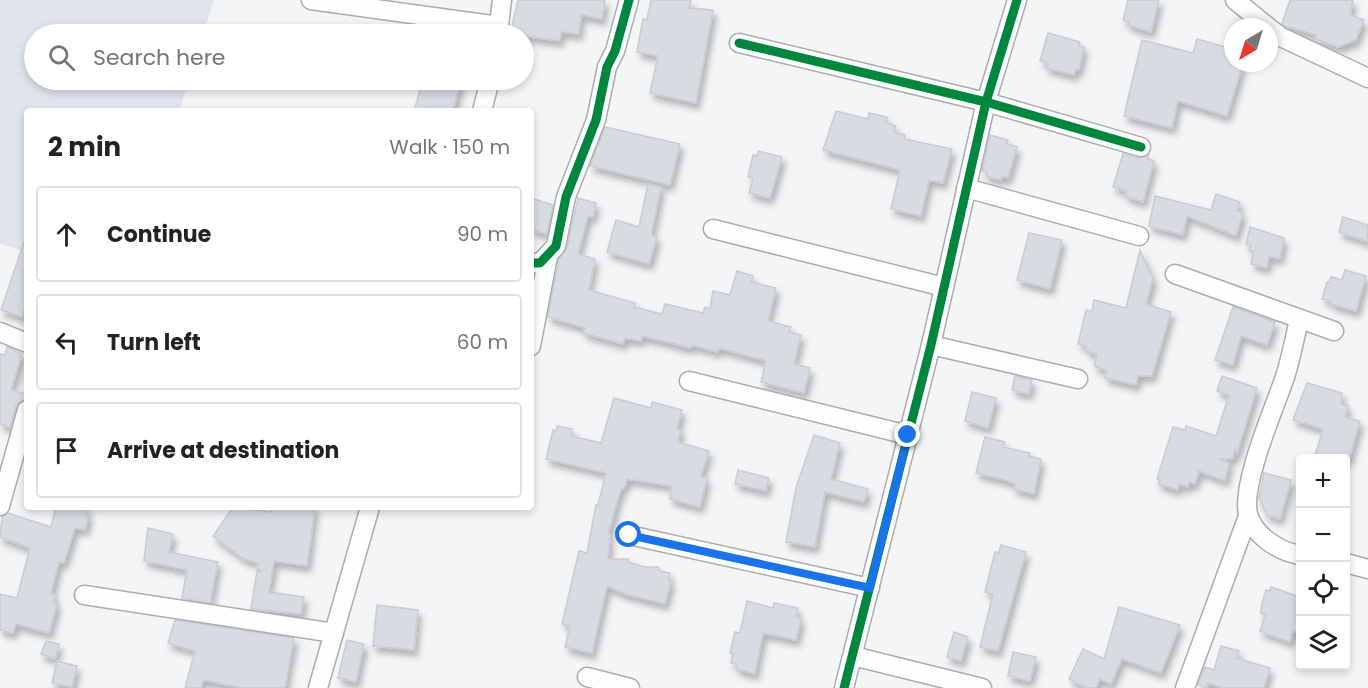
<!DOCTYPE html>
<meta charset="utf-8">
<style>
body{margin:0;font-family:Poppins,sans-serif;background:#f2f2f2;color:#222}
.controls{position:absolute;right:18px;bottom:18px;display:grid;overflow:hidden;border-radius:6px;box-shadow:0 3px 9px #0003}
.controls button{width:54px;height:54px;display:grid;place-items:center;padding:0;border:0;border-bottom:2px solid #e0e0e0;background:#fff;color:#222;font:30px sans-serif}
.compass{position:absolute;left:1224px;top:18px;width:54px;height:54px;border-radius:50%;background:#fff;box-shadow:0 3px 9px #0003;rotate:218deg}
.stop{position:absolute;width:18px;height:18px;margin:-14px;border:4px solid #1a73e8;border-radius:50%;background:#fff}
.stop.end{background:#1a73e8;border-color:#fff;box-shadow:0 2px 6px #0008}
.list{margin:0;padding:0;list-style:none}
h2{display:flex;justify-content:space-between;align-items:center;height:78px;margin:0;padding:0 24px;font-size:26px}
h2 small{font-size:20px;font-weight:400;color:#767676}
.list li{display:grid;grid-template-columns:39px 1fr auto;gap:18px;align-items:center;box-sizing:border-box;height:96px;margin:0 12px 12px;padding:0 12px;border:2px solid #e0e0e0;border-radius:6px}
.list b{display:block;font-size:22px;white-space:nowrap}
.list em{font-size:20px;font-style:normal;color:#767676}
.icon{flex:none;width:33px;height:33px;fill:none;stroke:currentColor;stroke-width:2;stroke-linecap:round;stroke-linejoin:round}
.map{position:relative;flex:none;width:1368px;height:688px;overflow:hidden}
.search{position:absolute;background:#fff;box-shadow:0 3px 9px #0003;left:24px;top:24px;width:510px;height:66px;display:flex;align-items:center;gap:15px;box-sizing:border-box;padding:0 21px;border-radius:33px;color:#767676;font-size:22px}
.panel{position:absolute;background:#fff;box-shadow:0 3px 9px #0003;left:24px;top:108px;width:510px;height:402px;border-radius:6px}
.map>svg:first-child{display:block}
.built{fill:#e0e5ec}
.building{fill:#d7dce2;stroke:#caccce;stroke-width:1.5;filter:url(#shadow)}
.lines{fill:none;stroke-linecap:round;stroke-linejoin:round}
.minor-casing{stroke:#aaacae;stroke-width:21}
.minor{stroke:#fdfefe;stroke-width:18}
.cycleway-casing{stroke:#fff;stroke-width:13}
.cycleway{stroke:#00873e;stroke-width:9}
.route{stroke:#1a73e8;stroke-width:8}
</style>
<div class="map">
<svg width="1368" height="688" viewBox="0 0 1368 688">
<defs>
<filter id="shadow"><feDropShadow dx="3.5" dy="6" stdDeviation="3" flood-color="#0004"/></filter>
</defs>
<rect width="100%" height="100%" fill="#f3f5f7"/>
<!-- built -->
<polygon class="built" points="0,0 214,0 203,34 34,34 34,80 189,80 179,111 27,111 27,252 0,244"/>
<!-- building -->
<g class="building">
<polygon points="518,0 605,0 602,19 581,15 579,34 561,32 560,41 510,34"/>
<polygon points="651,0 691,0 689,8 713,10 696,103 650,93 658,56 637,52 643,19 647,20"/>
<polygon points="1128,0 1159,0 1151,32 1128,25 1129,22 1123,20"/>
<polygon points="1290,0 1353,0 1350,15 1364,20 1356,40 1338,47 1315,39 1316,35 1285,26 1282,24"/>
<polygon points="1048,33 1080,42 1079,46 1084,47 1079,70 1076,69 1074,75 1046,68 1048,62 1040,61"/>
<polygon points="1197,39 1233,49 1233,63 1243,63 1227,116 1178,101 1172,128 1124,116 1142,40 1193,53"/>
<polygon points="423,80 461,80 453,111 414,111"/>
<polygon points="836,111 868,119 869,113 887,117 886,123 896,126 894,132 905,135 904,139 952,149 943,183 929,180 921,216 891,209 900,170 823,150"/>
<polygon points="605,127 680,144 670,185 590,166"/>
<polygon points="990,135 1008,140 1007,144 1017,147 1008,178 1002,176 1001,180 986,176 987,172 982,171"/>
<polygon points="758,151 782,157 770,198 749,193 753,178 748,177 753,155 757,156"/>
<polygon points="1123,154 1138,158 1149,155 1148,159 1154,161 1143,202 1125,196 1126,191 1113,187"/>
<polygon points="648,184 661,187 652,231 652,236 657,237 649,264 607,252 616,220 639,227"/>
<polygon points="1216,194 1240,202 1237,211 1243,213 1236,236 1187,216 1183,235 1149,226 1155,196 1211,210"/>
<polygon points="531,198 553,205 547,234 531,230"/>
<polygon points="578,198 596,203 593,217 588,216 578,254 595,259 589,290 635,303 634,307 662,314 665,304 703,313 705,307 710,309 713,291 730,295 737,271 753,276 751,282 776,288 768,321 791,327 789,332 801,335 794,364 810,368 804,393 761,382 766,361 719,348 718,352 692,345 691,348 642,336 641,341 625,338 623,344 583,333 585,328 548,317 559,259 567,248"/>
<polygon points="1343,217 1368,225 1368,242 1339,232"/>
<polygon points="1250,227 1284,238 1280,259 1269,256 1267,268 1251,264 1254,252 1249,250 1251,245 1246,244"/>
<polygon points="1029,233 1062,240 1050,289 1017,280"/>
<polygon points="24,242 27,242 27,301 22,317 1,310"/>
<polygon points="1140,250 1153,279 1146,304 1171,312 1152,376 1138,376 1136,385 1105,378 1106,370 1094,366 1097,354 1086,351 1087,346 1078,344 1086,310 1092,311 1094,300 1126,308"/>
<polygon points="1345,270 1366,276 1356,311 1331,304 1332,301 1322,299 1327,282 1329,283 1331,277 1342,280"/>
<polygon points="1233,307 1275,322 1267,345 1241,336 1233,365 1215,360"/>
<polygon points="7,347 22,354 11,390 27,394 27,399 20,402 16,406 10,427 0,424 0,354 5,355"/>
<polygon points="1015,376 1032,380 1029,394 1012,390"/>
<polygon points="1222,376 1257,388 1237,453 1235,450 1233,459 1219,459 1229,463 1225,481 1199,471 1195,484 1189,482 1188,487 1179,484 1178,490 1158,484 1160,480 1157,479 1173,427 1185,430 1186,426 1216,436 1229,395 1217,391"/>
<polygon points="1307,383 1342,393 1341,404 1348,405 1345,417 1360,421 1349,459 1314,459 1323,429 1293,420"/>
<polygon points="972,392 996,398 988,428 965,421"/>
<polygon points="614,398 651,408 652,402 682,410 677,429 681,430 678,442 709,451 701,476 707,478 700,507 670,499 671,486 627,479 625,487 621,489 608,534 610,535 608,559 628,559 629,562 644,567 658,567 660,571 670,573 668,581 671,582 665,604 625,594 607,586 592,653 565,647 570,626 562,624 579,551 587,553 596,505 598,505 606,473 546,459 553,430 556,431 557,426 572,429 571,436 601,443"/>
<polygon points="814,435 840,443 831,479 868,489 864,502 825,492 815,547 786,542 796,488"/>
<polygon points="985,437 1005,442 1003,447 1030,453 1029,456 1041,459 1034,494 1014,489 1015,484 1005,480 976,473"/>
<polygon points="738,470 769,478 766,491 735,484"/>
<polygon points="1264,473 1291,480 1280,519 1267,515 1259,498"/>
<polygon points="56,507 87,507 86,515 89,516 85,530 75,528 64,563 59,562 51,594 55,595 53,603 57,604 49,633 16,624 13,633 0,630 0,594 17,598 30,548 0,537 2,517 8,513 51,527"/>
<polygon points="233,507 271,512 272,507 315,507 307,566 274,561 269,592 304,597 301,614 251,609 257,571 262,572 257,569 258,563 244,559 213,536"/>
<polygon points="148,528 173,534 169,552 218,562 210,603 182,598 187,570 144,561"/>
<polygon points="1001,545 1026,552 998,651 980,647 993,594 985,592 995,552 999,553"/>
<polygon points="1271,587 1300,597 1300,633 1293,631 1290,642 1260,631 1265,615 1261,613 1262,604 1266,590 1270,591"/>
<polygon points="747,601 773,608 774,603 798,608 796,616 801,620 796,640 763,633 755,674 736,669 737,664 731,663 733,654 730,653 735,632 740,633"/>
<polygon points="377,605 418,610 414,650 373,646"/>
<polygon points="1119,607 1180,625 1161,673 1122,659 1111,684 1100,679 1096,688 1087,688 1069,679 1083,649 1104,659"/>
<polygon points="175,620 294,638 285,688 243,688 203,680 201,688 185,688 195,651 168,643"/>
<polygon points="954,632 968,637 961,661 947,657"/>
<polygon points="347,640 364,644 356,682 338,678"/>
<polygon points="46,641 59,644 55,659 41,654"/>
<polygon points="1221,646 1239,651 1236,658 1270,668 1264,688 1223,688 1208,683 1207,688 1198,685 1205,667 1214,670"/>
<polygon points="1013,652 1036,657 1030,681 1008,676"/>
<polygon points="57,661 77,666 72,687 52,683"/>
</g>
<g class="lines">
<defs>
<g id="minor">
<polyline points="311,0 499,26"/>
<polyline points="1235,0 1268,27"/>
<polyline points="1269,28 1281,37 1368,78"/>
<polyline points="498,34 502,0"/>
<polyline points="739,43 986,102 1141,147"/>
<polyline points="482,111 490,80"/>
<polyline points="966,188 1139,236"/>
<polyline points="713,229 944,287"/>
<polyline points="531,263 540,263 556,246 566,197 596,120 607,67 615,51 629,0"/>
<polyline points="1175,274 1334,331"/>
<path d="M1299 319C1295 338 1291 358 1285 377 1274 409 1241 484 1248 514 1254 536 1280 552 1300 555"/>
<polyline points="0,332 27,343"/>
<polyline points="931,345 1078,379"/>
<polyline points="531,346 548,256"/>
<polyline points="689,381 908,435"/>
<polyline points="0,506 27,410"/>
<polyline points="629,535 870,588"/>
<polyline points="1346,563 1368,569"/>
<polyline points="84,595 334,633"/>
<polyline points="853,656 982,688"/>
<polyline points="587,677 630,688"/>
<polyline points="318,688 370,507"/>
<polyline points="844,688 931,345 986,102 1017,0"/>
<polyline points="1185,688 1248,516"/>
</g>
</defs>
<!-- minor casing -->
<use href="#minor" class="minor-casing"/>
<!-- minor -->
<use href="#minor" class="minor"/>
<defs>
<g id="cycleway">
<polyline points="739,43 986,102 1141,147"/>
<polyline points="531,263 540,263 556,246 566,197 596,120 607,67 615,51 629,0"/>
<polyline points="844,688 931,345 986,102 1017,0"/>
</g>
</defs>
<!-- cycleway casing -->
<use href="#cycleway" class="cycleway-casing"/>
<!-- cycleway -->
<use href="#cycleway" class="cycleway"/>
</g>
<g class="lines">
<!-- route -->
<polyline class="route" points="629,535 870,588 908,435"/>
</g>
</svg>
<div class="controls">
<button>+</button>
<button>−</button>
<button><svg class="icon" aria-label="locate" viewBox="0 0 24 24"><circle cx="12" cy="12" r="6"/><path d="M12 2v4M12 18v4M2 12h4M18 12h4"/></svg></button>
<button><svg class="icon" aria-label="layers" viewBox="0 0 24 24"><path d="M12 4l9 5-9 5-9-5zM3 14l9 5 9-5"/></svg></button>
</div>
<svg class="compass" viewBox="-18 -18 36 36"><path d="M0-13l5 13h-10z" fill="#e53935"/><path d="M0 13l5-13h-10z" fill="#767676"/></svg>
<div class="stop" style="left:629px;top:535px"></div>
<div class="stop end" style="left:908px;top:435px"></div>
<div class="search"><svg class="icon" aria-label="search" viewBox="0 0 24 24"><circle cx="10" cy="10" r="6"/><path d="M15 15l6 6"/></svg>Search here</div>
<section class="panel">
<h2>2 min<small>Walk · 150 m</small></h2>
<ul class="list">
<li><svg class="icon" aria-label="ahead" viewBox="0 0 24 24"><path d="M12 20V5M6 11l6-6 6 6"/></svg><div><b>Continue</b></div><em>90 m</em></li>
<li><svg class="icon" aria-label="left" viewBox="0 0 24 24"><path d="M17 20v-9H6M10 6l-5 5 5 5"/></svg><div><b>Turn left</b></div><em>60 m</em></li>
<li><svg class="icon" aria-label="arrive" viewBox="0 0 24 24"><path d="M6 21V4h12l-3 4 3 4H6"/></svg><div><b>Arrive at destination</b></div></li>
</ul>
</section>
</div>
